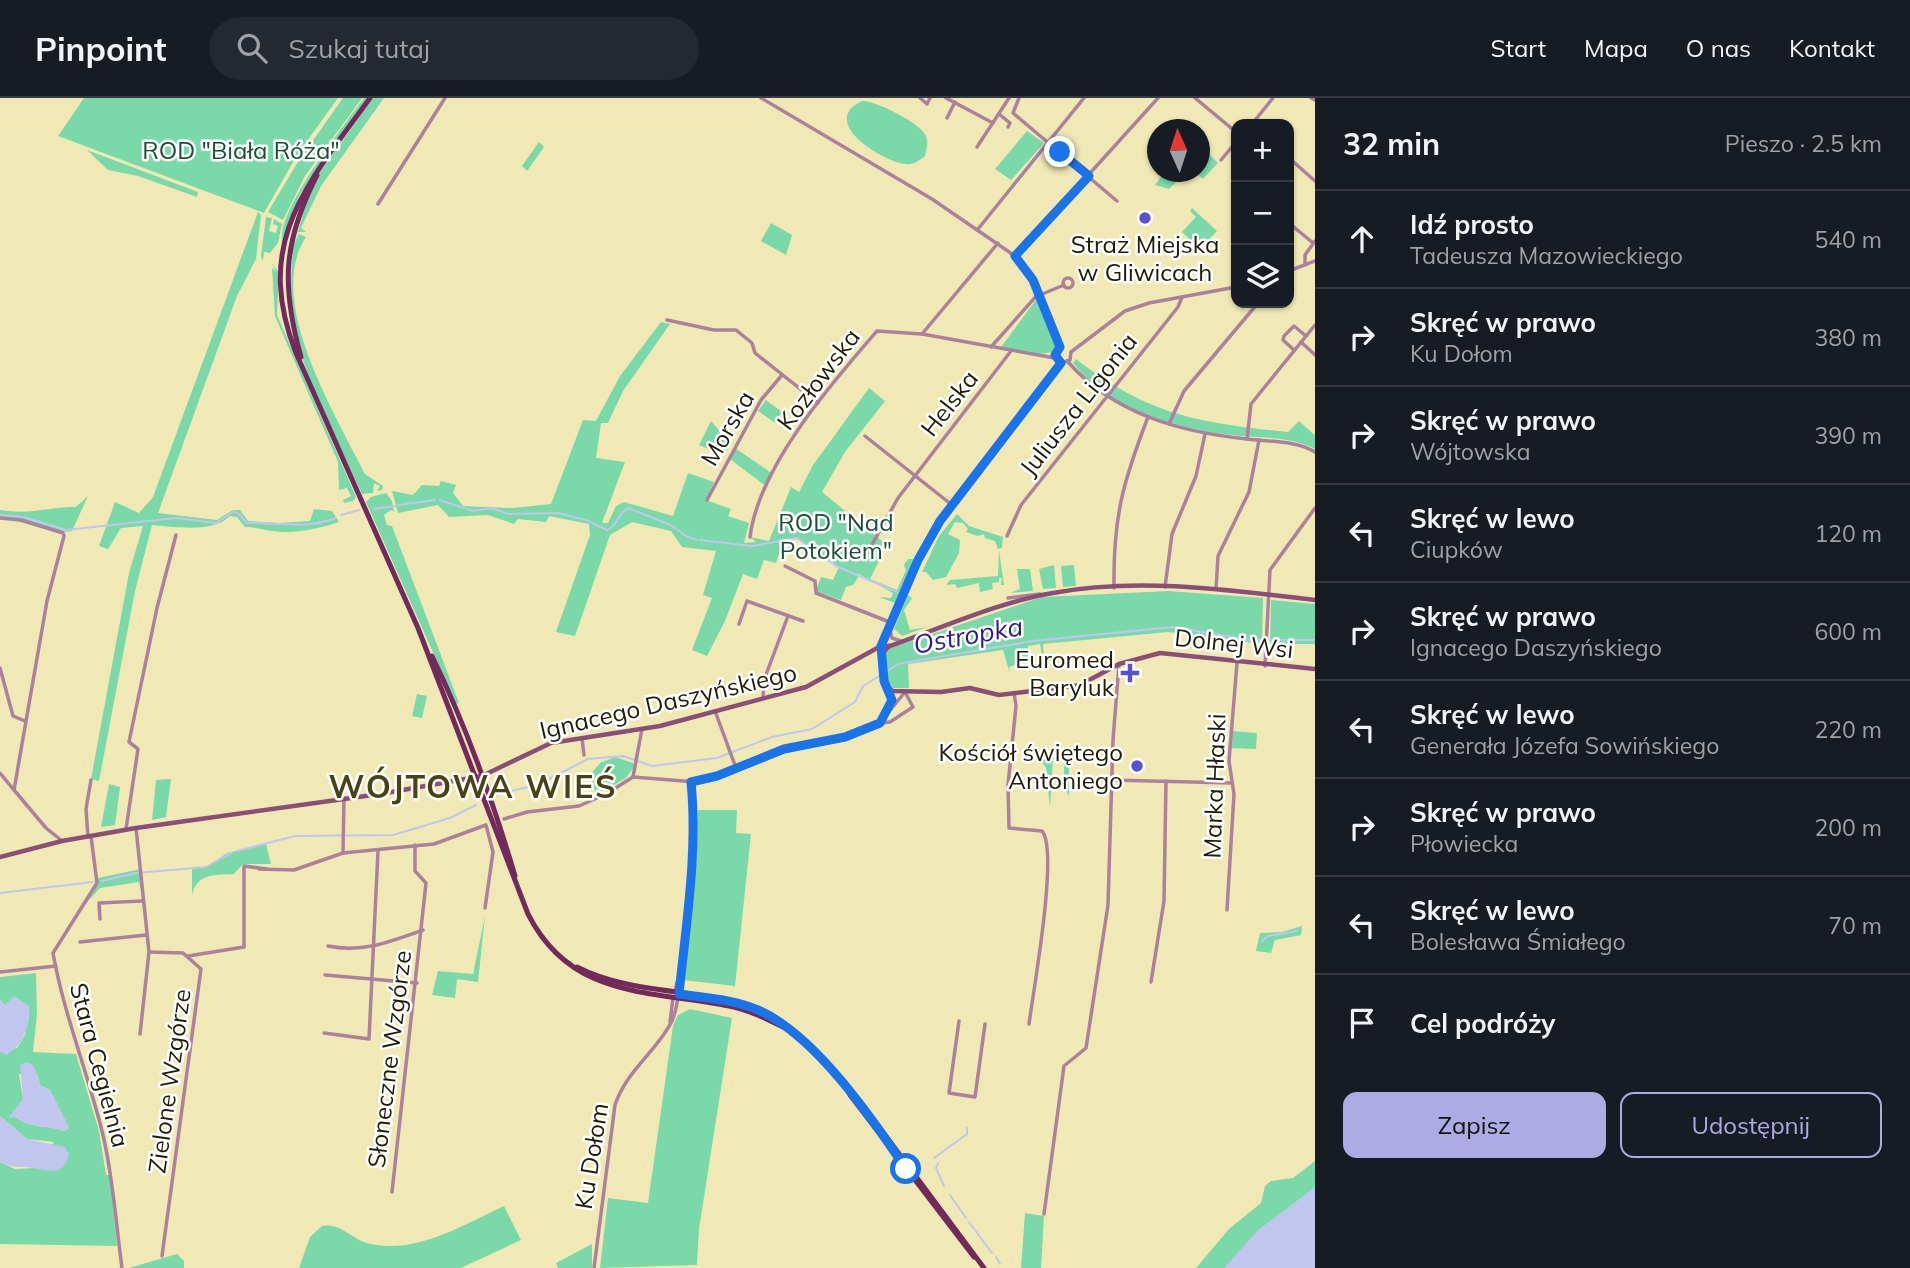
<!DOCTYPE html>
<html lang="pl">
<meta charset="utf-8">
<style>
body{margin:0;font-family:Mulish,sans-serif;background:#242831;color:#f1f3f6}
.controls{position:absolute;right:21px;top:21px;display:grid;overflow:hidden;border-radius:14px;box-shadow:0 2px 5px #0004}
.controls button{width:63px;height:63px;display:grid;place-items:center;padding:0;border:0;border-bottom:2px solid #363941;background:#171b24;color:#f1f3f6;font:35px sans-serif}
.compass{position:absolute;left:1147px;top:21px;width:63px;height:63px;border-radius:50%;background:#171b24;box-shadow:0 2px 5px #0004;rotate:357deg}
.stop{position:absolute;width:21px;height:21px;margin:-16px;border:5px solid #1a73e8;border-radius:50%;background:#fff}
.stop.end{background:#1a73e8;border-color:#fff;box-shadow:0 2px 7px #0008}
.list{margin:0;padding:0;list-style:none}
h2{display:flex;justify-content:space-between;align-items:center;height:91px;margin:0;padding:0 28px;font-size:30px}
h2 small{font-size:23px;font-weight:400;color:#9ea1a6}
.list li{display:grid;grid-template-columns:46px 1fr auto;gap:21px;align-items:center;box-sizing:border-box;height:98px;padding:0 28px;border-top:2px solid #363941}
.list b{display:block;font-size:26px;white-space:nowrap}
.list p{margin:0;font-size:23px;white-space:nowrap;color:#9ea1a6}
.list em{font-size:23px;font-style:normal;color:#9ea1a6}
.actions{display:flex;gap:14px;padding:21px 28px}
.actions a{flex:1;padding:16px 0;border:2px solid #adabe3;border-radius:14px;text-align:center;font-size:24px;color:#adabe3}
.actions .main{background:#adabe3;color:#111}
.icon{flex:none;width:38px;height:38px;fill:none;stroke:currentColor;stroke-width:2;stroke-linecap:round;stroke-linejoin:round}
.map{position:relative;flex:none;width:1315px;height:1170px;overflow:hidden}
header{display:flex;align-items:center;gap:42px;box-sizing:border-box;height:98px;padding:0 35px;background:#171b24;border-bottom:2px solid #363941}
header strong{font-size:33px}
nav{display:flex;gap:38px;margin-inline-start:auto;font-size:24px}
.search{width:490px;height:63px;background:#242831;display:flex;align-items:center;gap:18px;box-sizing:border-box;padding:0 24px;border-radius:38px;color:#9ea1a6;font-size:26px}
main{display:flex}
aside{flex:1;background:#171b24}
.map>svg:first-child{display:block}
.green{fill:#7bd9a9;fill-rule:evenodd}
.water{fill:#c1c6ee}
.lines{fill:none;stroke-linecap:round;stroke-linejoin:round}
.stream{stroke:#c1c6ee;stroke-width:2}
.minor{stroke:#ab819c;stroke-width:3.5}
.tertiary{stroke:#ab819c;stroke-width:3.5}
.secondary{stroke:#8a4f77;stroke-width:4.5}
.primary{stroke:#722a5d;stroke-width:5}
.route{stroke:#1a73e8;stroke-width:9}
.poi-dot{fill:#5953cb;stroke:#fff;stroke-width:2.5}
.labels{text-anchor:middle;dominant-baseline:central;stroke-width:5;stroke-linejoin:round;paint-order:stroke}
.park-label{font-size:24px;fill:#1c4e37;stroke:#fff}
.poi-label{font-size:24px;fill:#1e1b07;stroke:#fff;text-anchor:end}
.street-label{font-size:24px;fill:#1e1b07;stroke:#fff}
.water-label{font-size:26px;font-style:italic;fill:#2f1a8b;stroke:#fff}
.district-label{font-size:32px;font-weight:bold;letter-spacing:2px;fill:#494212;stroke:#fff}
</style>
<header>
<strong>Pinpoint</strong>
<div class="search"><svg class="icon" aria-label="search" viewBox="0 0 24 24"><circle cx="10" cy="10" r="6"/><path d="M15 15l6 6"/></svg>Szukaj tutaj</div>
<nav><a>Start</a><a>Mapa</a><a>O nas</a><a>Kontakt</a></nav>
</header>
<main>
<div class="map">
<svg width="1315" height="1170" viewBox="0 0 1315 1170">
<rect width="100%" height="100%" fill="#f0e9b6"/>
<!-- green -->
<g class="green">
<polygon points="84,0 338,0 297,57 264,115 58,38"/>
<polygon points="343,0 362,0 305,78 283,122 268,114 299,62"/>
<path d="M364 0H367L300 96 283 144C273 117 346 25 364 0Z"/>
<polygon points="373,0 384,0 321,88 301,130 306,134 298,134 307,101 321,73"/>
<path d="M862 3C875 2 919 25 925 36 929 44 927 50 925 58 919 63 913 67 905 66 884 64 817 24 862 3Z"/>
<polygon points="1027,33 1044,45 1011,82 995,71"/>
<polygon points="539,44 544,49 527,73 522,68"/>
<polygon points="87,52 198,94 197,99 138,78 108,72"/>
<polygon points="1210,57 1218,65 1203,81 1195,74 1199,74"/>
<polygon points="1163,76 1167,76 1176,84 1169,91 1155,87"/>
<polygon points="1192,110 1217,133 1200,151 1182,134 1196,119 1190,113"/>
<path d="M258 114 261 117 256 161 237 198 158 415 217 422 233 412H240L248 423 279 425 310 423 314 411 332 413 339 424C318 431 294 436 273 433 263 432 256 429 245 429L237 419 230 418C213 435 176 429 152 427L135 493 99 683 91 681 129 475 143 428 121 430 108 451 99 448 115 404 139 415 153 399Z"/>
<polygon points="266,119 272,120 269,133 276,135 278,128 273,126 274,121 282,126 278,145 270,155 264,154 263,163 261,158"/>
<polygon points="771,125 792,137 786,157 761,143"/>
<path d="M299 136 306 139C264 202 336 317 365 376L383 388 382 392 377 393 380 388 374 385 373 395 362 396C337 340 304 282 292 221 286 195 294 169 292 149Z"/>
<polygon points="271,164 279,175 277,217 356,399 353,403 344,405 343,402 351,398 347,390 339,392 338,364 275,218 272,170 276,174"/>
<path d="M1039 198 1059 249C1043 263 1019 252 1001 249Z"/>
<polygon points="661,224 670,226 623,293 608,325 601,325 596,360 625,364 602,425 608,425 616,408 624,404 673,418 688,375 714,384 706,402 731,411 728,418 749,425 744,445 756,444 750,439 769,443 791,389 799,394 813,367 869,290 885,303 845,354 822,394 887,447 870,481 897,492 906,472 904,467 908,461 913,461 913,465 888,520 895,505 879,499 891,500 893,495 857,475 859,478 853,487 846,489 841,502 816,493 821,479 833,482 839,469 797,440 784,442 776,465 764,462 757,481 743,476 725,523 707,558 692,552 712,500 703,497 716,453 682,449 671,433 632,424 610,437 575,538 556,534 590,437 589,426 549,418 546,424 518,421 514,426 488,417 449,419 438,407 398,415 392,393 413,397 422,387 439,388 441,383 456,387 453,395 463,408 513,410 551,406 583,322 596,323 620,278"/>
<path d="M1076 261C1148 317 1199 325 1288 334L1299 323 1315 337V351C1293 339 1265 340 1241 338 1182 332 1112 314 1073 265Z"/>
<polygon points="766,302 782,314 775,325 758,313"/>
<polygon points="711,323 730,345 724,358 699,347"/>
<polygon points="735,350 773,376 767,389 730,361"/>
<polygon points="386,395 392,403 394,414 391,412 384,417 387,427 392,428 459,605 456,606 366,404 371,399"/>
<path d="M88 398 72 433C54 437 21 422 0 420V412C33 417 46 409 76 409Z"/>
<polygon points="957,416 969,428 1003,439 1002,450 998,451 995,443 985,440 984,436 978,438 966,434 968,431 963,425 955,424 948,436 960,442 959,455 946,479 933,482 926,474 922,474 939,438"/>
<polygon points="999,452 1004,487 1001,487 1002,480 999,480 999,484 992,485 993,491 980,494 979,485 957,490 955,486 946,487 950,482 998,478"/>
<polygon points="1054,467 1056,490 1043,491 1039,471"/>
<polygon points="1074,467 1076,488 1063,489 1061,468"/>
<polygon points="1017,471 1030,471 1033,493 1010,495 1020,491"/>
<polygon points="1169,493 1263,500 1262,546 1168,534 1043,546 1045,573 1040,546 1028,548 1028,560 1031,561 1009,569 1010,576 1003,552 908,566 909,590 893,590 886,579 884,557 888,551 1042,499"/>
<polygon points="908,497 912,500 904,512 910,532 927,529 902,538 894,531"/>
<polygon points="1271,502 1315,506 1315,546 1270,546"/>
<polygon points="417,596 427,598 422,620 412,618"/>
<polygon points="1233,633 1257,635 1256,651 1232,650"/>
<polygon points="1035,652 1069,654 1069,698 1064,689 1064,662 1053,661 1050,710 1046,670"/>
<polygon points="615,659 636,666 626,680 596,697 591,676 600,665"/>
<polygon points="171,681 166,719 152,722 156,682"/>
<polygon points="109,686 120,689 115,727 101,729"/>
<polygon points="698,712 737,712 736,735 751,736 735,888 683,882"/>
<path d="M266 746 271 766H243L234 776C215 777 197 775 192 797V770L206 769 227 755Z"/>
<polygon points="141,771 142,798 139,784 100,790 87,804 98,780"/>
<polygon points="485,818 478,884 457,881 455,900 432,897 438,873 473,876"/>
<polygon points="1302,828 1301,837 1275,842 1271,855 1256,853 1260,835 1282,834"/>
<path d="M36 875 37 916 33 954 76 956 99 1033 106 1077H110L117 1148 0 1146V1064L15 1071 34 1070 54 1044 27 1041 0 1018V954L17 950 26 935 8 904 5 907 0 903V879ZM19 976H37L40 987 50 992 69 1030 65 1033C47 1027 32 1031 15 1019L23 1001Z"/>
<polygon points="690,911 732,920 699,1131 697,1167 600,1170 608,1100 648,1105 673,928 678,917"/>
<polygon points="1315,1063 1315,1170 1196,1170 1229,1131 1261,1105 1265,1088 1271,1083 1293,1080"/>
<path d="M504 1108 521 1142 461 1170H299L310 1139 322 1128C342 1124 351 1142 371 1146 417 1156 463 1127 504 1108Z"/>
<polygon points="1025,1115 1044,1118 1041,1170 1021,1170"/>
<polygon points="592,1146 592,1170 558,1170 556,1165"/>
<polygon points="177,1156 184,1163 184,1170 129,1170"/>
</g>
<!-- water -->
<g class="water">
<path d="M14 898 29 908C31 928 23 946 7 957L0 954V901L5 907Z"/>
<path d="M27 964 34 968 40 987 50 992 69 1030 65 1033C47 1027 32 1031 15 1019L8 1020 23 1001 20 967Z"/>
<path d="M0 1018 27 1041 65 1049 69 1056C65 1078 50 1073 34 1070 18 1067 17 1072 0 1064Z"/>
<polygon points="1315,1089 1315,1170 1224,1170 1257,1133"/>
</g>
<g class="lines">
<!-- stream -->
<g class="stream">
<path d="M439 402 474 413 492 410 508 416 558 415 586 422 607 432C617 429 618 415 628 410L671 427 686 438 697 442"/>
<polyline points="398,407 435,402"/>
<polyline points="374,411 395,408"/>
<path d="M0 417 23 419 66 432 176 420 216 425 233 414 239 416 247 425C279 424 304 432 336 420"/>
<polyline points="341,417 359,412"/>
<polyline points="700,442 752,448 797,440 836,468 897,494"/>
<polyline points="886,574 898,566 1033,543 1173,529 1250,542 1315,542"/>
<polyline points="496,697 539,686 588,661 623,658 652,668 717,660 772,639 812,631 855,604 863,588 881,577"/>
<polyline points="237,753 295,738 393,737 450,720 476,707"/>
<polyline points="102,783 136,775 206,769 233,754"/>
<polyline points="0,795 93,784"/>
<polyline points="1262,843 1268,838 1297,833"/>
<polyline points="934,1060 967,1036 967,1030"/>
<polyline points="938,1065 936,1070 944,1088"/>
<polyline points="950,1097 966,1120"/>
<polyline points="969,1124 992,1155"/>
<polyline points="996,1159 1000,1166"/>
</g>
<!-- minor -->
<g class="minor">
<polyline points="920,0 927,6 930,0"/>
<polyline points="946,0 993,25"/>
<polyline points="1019,0 1013,15 1117,103"/>
<polyline points="1195,0 1236,34"/>
<polyline points="999,16 1010,25 1008,29"/>
<polyline points="947,20 955,4"/>
<polyline points="1252,26 1273,0"/>
<polyline points="977,49 1009,0"/>
<polyline points="1289,60 1315,83"/>
<polyline points="1221,62 1236,44"/>
<polyline points="378,106 445,0"/>
<polyline points="1289,125 1313,145"/>
<polyline points="978,131 1084,0"/>
<polyline points="1015,158 1158,0"/>
<circle cx="1068" cy="185" r="5"/>
<polyline points="1040,197 1064,187"/>
<polyline points="667,222 714,232 736,232 752,245 755,255 818,305"/>
<polyline points="922,236 998,145"/>
<polyline points="1301,244 1315,257"/>
<polyline points="991,249 1039,195"/>
<polyline points="1294,252 1283,242 1284,238 1294,228 1306,238"/>
<path d="M1068 264C1114 316 1180 334 1247 341 1270 344 1295 342 1315 354"/>
<polyline points="1169,326 1184,293 1258,205"/>
<polyline points="865,338 952,407"/>
<polyline points="1247,341 1251,306 1315,227"/>
<polyline points="707,402 761,302 782,277"/>
<polyline points="0,420 21,422 63,435 64,438 47,503 14,692 46,730 61,742"/>
<polyline points="1007,438 1021,407 1178,209 1182,199"/>
<path d="M750 439C759 368 831 286 877 233L922 236 1055 260"/>
<polyline points="864,461 898,400 1011,253"/>
<polyline points="785,468 815,483 816,495 892,525"/>
<polyline points="1165,489 1172,436 1196,378 1205,336"/>
<path d="M1114 490C1113 419 1123 384 1148 319"/>
<polyline points="1216,491 1218,458 1249,394 1259,342"/>
<polyline points="1008,500 1040,496"/>
<polyline points="739,526 747,503 803,523"/>
<polyline points="1265,568 1270,472 1315,410"/>
<polyline points="0,570 13,618 25,623"/>
<polyline points="889,592 891,608"/>
<path d="M1014 595 1016 608 1008 687 1009 730 1042 733C1059 752 1033 895 1029 926"/>
<polyline points="763,600 764,582 788,518"/>
<polyline points="715,613 736,670"/>
<polyline points="582,640 584,657"/>
<polyline points="0,675 14,692"/>
<polyline points="633,679 642,631"/>
<polyline points="1111,682 1232,685"/>
<polyline points="344,700 343,755 434,746 486,727 493,754 485,810"/>
<polyline points="504,721 527,714 579,708 606,696 633,679 696,684 801,646 845,639 878,627 905,594 913,609 890,624 880,625"/>
<polyline points="136,730 149,854 140,936"/>
<polyline points="126,731 138,651 129,644 157,510 176,437"/>
<path d="M91 738 97 785 53 855C64 917 88 975 103 1037 113 1079 116 1126 122 1170"/>
<polyline points="88,739 86,711 91,682"/>
<polyline points="259,771 294,772 343,755"/>
<polyline points="1227,812 1234,696 1229,663 1237,565"/>
<polyline points="100,821 99,805 142,803"/>
<polyline points="80,844 146,837"/>
<path d="M328 848C363 855 390 844 423 832"/>
<polyline points="244,849 244,768 266,771"/>
<polyline points="149,854 183,855 201,871 162,1158"/>
<polyline points="188,858 244,849"/>
<polyline points="0,874 56,868"/>
<polyline points="325,877 417,885"/>
<polyline points="1151,884 1164,803 1166,683"/>
<polyline points="675,893 679,877"/>
<polyline points="959,923 949,995 975,999 985,926"/>
<polyline points="670,924 673,900"/>
<polyline points="324,935 369,941 378,753"/>
<polyline points="392,1094 426,785 415,773 415,747"/>
<polyline points="1044,1116 1064,968 1086,950 1108,807 1113,642 1119,566"/>
<path d="M594 1170 615 1007C626 973 657 953 672 923 679 906 679 888 681 870 688 809 698 745 692 684"/>
</g>
<!-- tertiary -->
<g class="tertiary">
<polyline points="761,0 932,101 1015,158 1036,188 1060,249"/>
<polyline points="1311,0 1315,2"/>
<polyline points="1305,167 1305,157 1315,143"/>
<polyline points="1289,173 1315,163"/>
<polyline points="1060,249 1055,257 1061,265"/>
<polyline points="1071,254 1125,213 1149,205 1236,189"/>
<polyline points="1061,265 1070,262 1071,254"/>
<polyline points="890,532 892,540 901,543"/>
<polyline points="882,556 881,548 929,440 1061,265"/>
</g>
<!-- secondary -->
<g class="secondary">
<polyline points="889,548 882,556 884,583 892,593 941,594 970,590 999,597 1080,587 1119,566 1160,555 1315,571"/>
<path d="M0 759 62 743 136 730 380 696 482 678 551 645 660 628 806 589 881 548H890C942 530 999 504 1053 495 1138 479 1230 492 1315 502"/>
</g>
<!-- primary -->
<g class="primary">
<path d="M370 0C308 86 252 143 296 255L418 530 528 816C571 901 649 892 729 908 750 912 769 922 789 932"/>
<path d="M301 259C281 187 283 144 317 77"/>
<path d="M432 558C466 628 493 703 515 778"/>
<path d="M577 869C641 902 721 886 779 924"/>
<polyline points="786,930 822,961 862,1006 984,1170"/>
<polyline points="850,997 974,1159"/>
</g>
</g>
<g class="lines">
<!-- route -->
<path class="route" d="M906 1071C872 1020 814 936 758 912 733 901 705 900 679 896 686 826 698 754 691 684L717 678 784 651 845 639 880 625 892 602 884 583 881 548 918 462 940 423 1061 265 1055 257 1060 249 1033 182 1015 158 1089 78 1060 54"/>
</g>
<!-- markers -->
<g class="poi-dot">
<circle cx="1145" cy="120" r="7"/>
<path d="M1126.5 564.5h7v7h7v7h-7v7h-7v-7h-7v-7h7z"/>
<circle cx="1137" cy="668" r="7"/>
</g>
<g class="labels">
<!-- park labels -->
<g class="park-label">
<text x="241" y="52">ROD "Biała Róża"</text>
<text x="836" y="424">ROD "Nad<tspan x="836" dy="28">Potokiem"</tspan></text>
</g>
<!-- poi labels -->
<g class="poi-label">
<text x="1145" y="146" text-anchor="middle">Straż Miejska<tspan x="1145" dy="28">w Gliwicach</tspan></text>
<text x="1114" y="561">Euromed<tspan x="1114" dy="28">Baryluk</tspan></text>
<text x="1123" y="654">Kościół świętego<tspan x="1123" dy="28">Antoniego</tspan></text>
</g>
<!-- street labels -->
<g class="street-label">
<text transform="translate(818 281) rotate(-53)">Kozłowska</text>
<text transform="translate(949 305) rotate(-52)">Helska</text>
<text transform="translate(1078 306) rotate(-52)">Juliusza Ligonia</text>
<text transform="translate(727 330) rotate(-60)">Morska</text>
<text transform="translate(1234 545) rotate(6)">Dolnej Wsi</text>
<text transform="translate(668 603) rotate(-13)">Ignacego Daszyńskiego</text>
<text transform="translate(1214 688) rotate(-88)">Marka Hłaski</text>
<text transform="translate(389 961) rotate(-83)">Słoneczne Wzgórze</text>
<text transform="translate(100 967) rotate(75)">Stara Cegielnia</text>
<text transform="translate(169 983) rotate(-82)">Zielone Wzgórze</text>
<text transform="translate(591 1058) rotate(-81)">Ku Dołom</text>
</g>
<!-- water labels -->
<g class="water-label">
<text transform="translate(968 537) rotate(-10)">Ostropka</text>
</g>
<!-- district labels -->
<g class="district-label">
<text x="473" y="688">WÓJTOWA WIEŚ</text>
</g>
</g>
</svg>
<div class="controls">
<button>+</button>
<button>−</button>
<button><svg class="icon" aria-label="layers" viewBox="0 0 24 24"><path d="M12 4l9 5-9 5-9-5zM3 14l9 5 9-5"/></svg></button>
</div>
<svg class="compass" viewBox="-18 -18 36 36"><path d="M0-13l5 13h-10z" fill="#e53935"/><path d="M0 13l5-13h-10z" fill="#9ea1a6"/></svg>
<div class="stop" style="left:906px;top:1071px"></div>
<div class="stop end" style="left:1060px;top:54px"></div>
</div>
<aside>
<h2>32 min<small>Pieszo · 2.5 km</small></h2>
<ul class="list">
<li><svg class="icon" aria-label="ahead" viewBox="0 0 24 24"><path d="M12 20V5M6 11l6-6 6 6"/></svg><div><b>Idź prosto</b><p>Tadeusza Mazowieckiego</p></div><em>540 m</em></li>
<li><svg class="icon" aria-label="right" viewBox="0 0 24 24"><path d="M7 20v-9h11M14 6l5 5-5 5"/></svg><div><b>Skręć w prawo</b><p>Ku Dołom</p></div><em>380 m</em></li>
<li><svg class="icon" aria-label="right" viewBox="0 0 24 24"><path d="M7 20v-9h11M14 6l5 5-5 5"/></svg><div><b>Skręć w prawo</b><p>Wójtowska</p></div><em>390 m</em></li>
<li><svg class="icon" aria-label="left" viewBox="0 0 24 24"><path d="M17 20v-9H6M10 6l-5 5 5 5"/></svg><div><b>Skręć w lewo</b><p>Ciupków</p></div><em>120 m</em></li>
<li><svg class="icon" aria-label="right" viewBox="0 0 24 24"><path d="M7 20v-9h11M14 6l5 5-5 5"/></svg><div><b>Skręć w prawo</b><p>Ignacego Daszyńskiego</p></div><em>600 m</em></li>
<li><svg class="icon" aria-label="left" viewBox="0 0 24 24"><path d="M17 20v-9H6M10 6l-5 5 5 5"/></svg><div><b>Skręć w lewo</b><p>Generała Józefa Sowińskiego</p></div><em>220 m</em></li>
<li><svg class="icon" aria-label="right" viewBox="0 0 24 24"><path d="M7 20v-9h11M14 6l5 5-5 5"/></svg><div><b>Skręć w prawo</b><p>Płowiecka</p></div><em>200 m</em></li>
<li><svg class="icon" aria-label="left" viewBox="0 0 24 24"><path d="M17 20v-9H6M10 6l-5 5 5 5"/></svg><div><b>Skręć w lewo</b><p>Bolesława Śmiałego</p></div><em>70 m</em></li>
<li><svg class="icon" aria-label="arrive" viewBox="0 0 24 24"><path d="M6 21V4h12l-3 4 3 4H6"/></svg><div><b>Cel podróży</b></div></li>
</ul>
<div class="actions"><a class="main">Zapisz</a><a>Udostępnij</a></div>
</aside>
</main>
